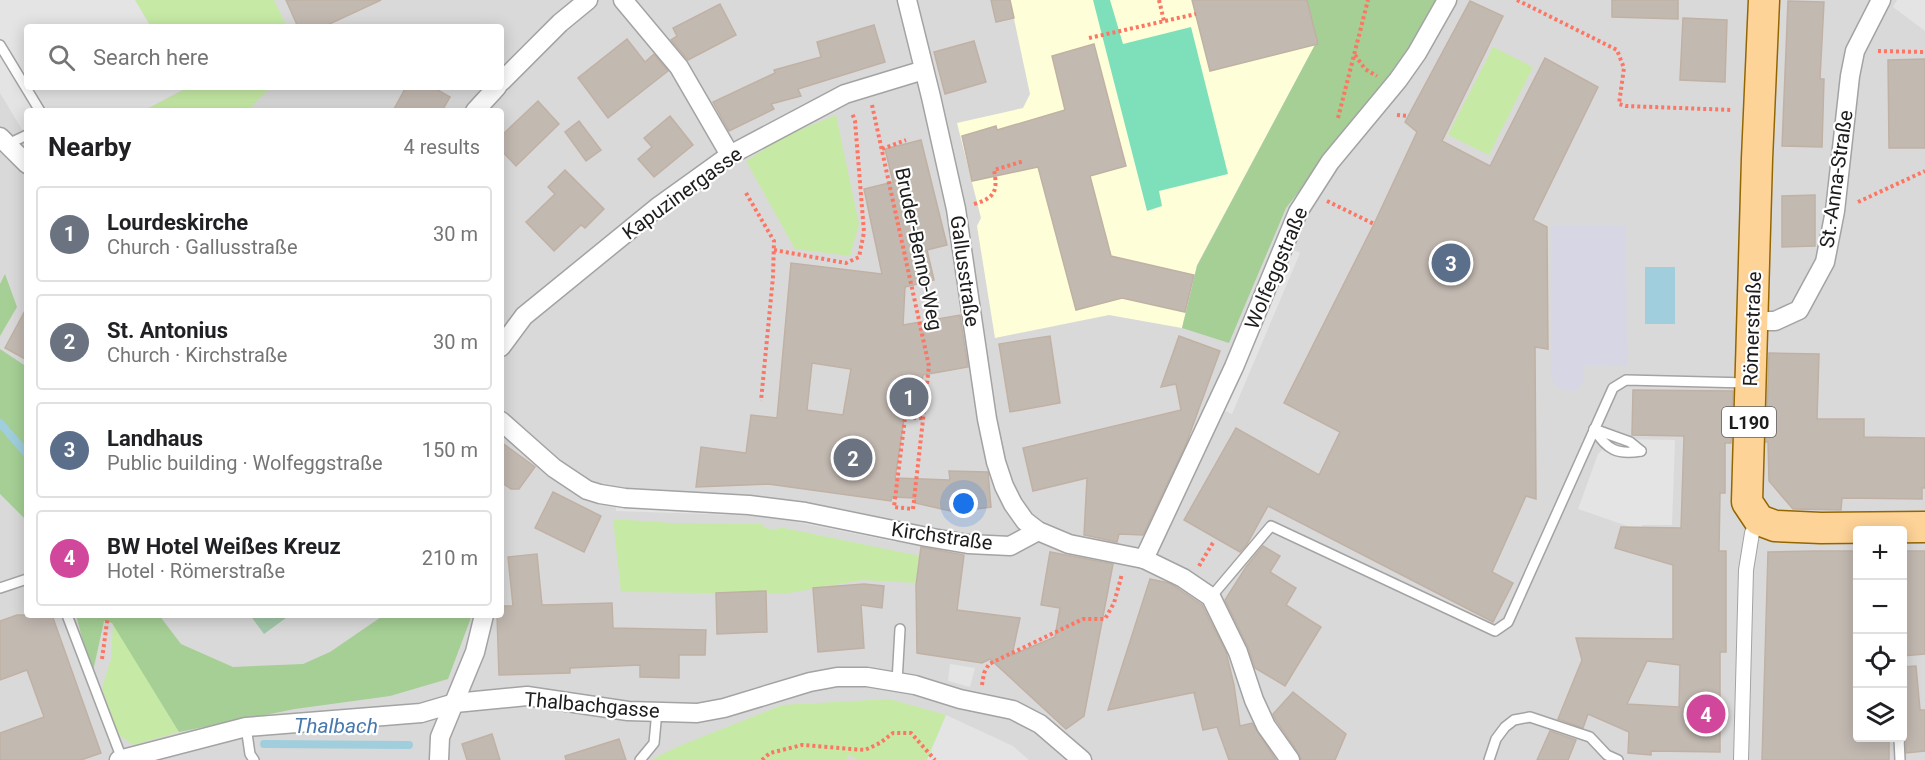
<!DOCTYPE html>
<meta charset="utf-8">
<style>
body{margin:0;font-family:Roboto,sans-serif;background:#f2f2f2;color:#202124}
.controls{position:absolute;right:18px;bottom:18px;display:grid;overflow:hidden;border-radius:6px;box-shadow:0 3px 15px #0003}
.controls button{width:54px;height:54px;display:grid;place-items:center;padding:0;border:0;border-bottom:2px solid #e0e0e0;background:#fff;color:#202124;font:30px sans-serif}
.you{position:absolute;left:964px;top:504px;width:21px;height:21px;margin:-15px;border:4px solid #fff;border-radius:50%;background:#1a73e8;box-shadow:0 0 0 9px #1a73e833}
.badge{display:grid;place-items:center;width:39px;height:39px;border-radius:50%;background:#b45309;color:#fff;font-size:20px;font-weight:700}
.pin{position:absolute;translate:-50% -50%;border:3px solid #fff;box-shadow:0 2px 6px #0006}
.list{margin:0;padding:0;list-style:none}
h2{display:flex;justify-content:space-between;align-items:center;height:78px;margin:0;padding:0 24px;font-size:26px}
h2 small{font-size:20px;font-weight:400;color:#757577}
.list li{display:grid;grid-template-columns:39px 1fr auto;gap:18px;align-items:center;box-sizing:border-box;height:96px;margin:0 12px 12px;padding:0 12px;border:2px solid #e0e0e0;border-radius:6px}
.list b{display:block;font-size:22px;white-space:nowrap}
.list p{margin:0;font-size:20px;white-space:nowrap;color:#757577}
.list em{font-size:20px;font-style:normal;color:#757577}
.icon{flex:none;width:33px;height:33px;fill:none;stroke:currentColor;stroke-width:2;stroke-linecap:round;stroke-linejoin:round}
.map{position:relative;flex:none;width:1925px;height:760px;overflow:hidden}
.search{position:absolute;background:#fff;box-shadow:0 3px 15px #0003;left:24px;top:24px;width:480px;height:66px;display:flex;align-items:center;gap:15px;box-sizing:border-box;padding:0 21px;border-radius:6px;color:#757577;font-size:22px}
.panel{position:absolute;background:#fff;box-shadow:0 3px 15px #0003;left:24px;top:108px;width:480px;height:510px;border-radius:6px}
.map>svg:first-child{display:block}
.residential{fill:#dad9d9;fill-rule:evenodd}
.education{fill:#feffd9}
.grass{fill:#c6eaa5}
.forest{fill:#a5cf95}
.cemetery{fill:#a2c7a8}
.pitch{fill:#7de0bb}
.parking{fill:#e4e4e4}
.plaza{fill:#d6d6e4}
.water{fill:#a0cedd}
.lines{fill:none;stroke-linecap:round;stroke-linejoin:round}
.stream{stroke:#a0cedd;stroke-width:8}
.building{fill:#c2b9b1;stroke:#c0b1a4;stroke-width:1.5;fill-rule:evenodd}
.service-casing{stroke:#a3a3a3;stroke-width:12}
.pedestrian-casing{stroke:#a3a3a3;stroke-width:16}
.minor-casing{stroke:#a3a3a3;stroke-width:21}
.primary-casing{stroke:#946600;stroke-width:33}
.path{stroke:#fd7664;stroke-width:4;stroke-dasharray:3 3;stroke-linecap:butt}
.service{stroke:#fff;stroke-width:9}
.pedestrian{stroke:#fff;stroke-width:14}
.minor{stroke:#fff;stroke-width:18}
.primary{stroke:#fed397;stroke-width:30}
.labels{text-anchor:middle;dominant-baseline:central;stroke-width:4.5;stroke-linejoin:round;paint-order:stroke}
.shield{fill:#fff;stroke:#606060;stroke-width:1.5}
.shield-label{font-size:18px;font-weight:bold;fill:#1c1c1c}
.street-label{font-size:20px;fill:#1c1c1c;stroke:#fff}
.water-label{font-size:21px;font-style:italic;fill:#4778ae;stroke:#fff}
</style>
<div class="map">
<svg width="1925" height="760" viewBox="0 0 1925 760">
<rect width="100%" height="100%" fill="#eeeae1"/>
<!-- residential -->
<path class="residential" d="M0 0H1925V760H0ZM27 27H501V87H27ZM27 111H501V615H27ZM1858 530H1902V738H1858Z"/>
<!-- education -->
<polygon class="education" points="1010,0 1307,0 1317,41 1197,265 1182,328 1109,315 995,338 977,226 981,218 957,123 1023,108 1030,94"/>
<!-- grass -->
<g class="grass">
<polygon points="135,0 274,0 287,27 151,27"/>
<polygon points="1493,47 1533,67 1489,155 1448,135"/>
<polygon points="185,87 270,87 248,111 143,111 185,89"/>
<polygon points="836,115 859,224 850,256 795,249 746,161 784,136"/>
<polygon points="613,519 672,523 762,524 765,528 777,530 779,527 920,556 916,583 862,580 784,594 621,592"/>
<polygon points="113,623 179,732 133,745 118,734 102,688 111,659"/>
<polygon points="889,699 946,715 927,760 858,760 849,755 846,760 650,760 679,746 782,705"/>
</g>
<!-- forest -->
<g class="forest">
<polygon points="1307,0 1441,0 1393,71 1286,208 1229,343 1182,328 1197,266 1317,41"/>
<polygon points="5,274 17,307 0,336 0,284"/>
<polygon points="0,349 27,367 27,521 0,494"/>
<polygon points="76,615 159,615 181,644 233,667 303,664 330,652 384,615 472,615 448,679 390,696 295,709 179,732 112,623 104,621 92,676"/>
</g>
<!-- cemetery -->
<polygon class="cemetery" points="250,615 290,615 264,634"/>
<!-- pitch -->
<polygon class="pitch" points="1093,0 1110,0 1123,44 1191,27 1228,174 1159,191 1162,206 1147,211"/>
<!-- parking -->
<g class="parking">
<polygon points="0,0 135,0 151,27 27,27 27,87 186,88 143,111 27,111 27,135 21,128 0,93"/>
<polygon points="1897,0 1925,0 1925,31 1893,7"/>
<polygon points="1287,247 1300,253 1232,414 1219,408"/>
<polygon points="1613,439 1675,440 1672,525 1642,525 1642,531 1578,509 1598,454"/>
<polygon points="616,505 748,510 897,536 896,542 767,516 616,511"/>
<polygon points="950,664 975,668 970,687 948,681"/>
<polygon points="946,715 1013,746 1029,760 927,760"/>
</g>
<!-- plaza -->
<polygon class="plaza" points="1551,226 1626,226 1627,366 1585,365 1583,382 1579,388 1571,391 1561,389 1554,384 1551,376"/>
<!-- water -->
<rect class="water" x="1645" y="267" width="30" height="57"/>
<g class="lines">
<!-- stream -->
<g class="stream">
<polyline points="0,423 27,454"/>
<polyline points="264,744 409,745"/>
</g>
</g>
<!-- building -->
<g class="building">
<polygon points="286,0 381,0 323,27 298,27"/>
<polygon points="991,0 1010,0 1014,18 996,22"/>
<polygon points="1192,0 1307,0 1318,44 1210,71"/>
<polygon points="1612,0 1678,0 1678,19 1612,17"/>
<polygon points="1470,1 1503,16 1442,141 1490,166 1545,58 1598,87 1533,220 1547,227 1548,349 1535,347 1536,499 1526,496 1492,572 1513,583 1493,622 1268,506 1247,544 1240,552 1184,520 1236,428 1319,475 1340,432 1284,403 1374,224 1417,132 1405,122"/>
<polygon points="1788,1 1824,2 1820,79 1824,79 1822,147 1782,146"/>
<polygon points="720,4 736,35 688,60 671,40 677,36 673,28"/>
<polygon points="1683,18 1727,20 1725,82 1680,80"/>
<polygon points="874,25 885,62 798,89 801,96 771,104 774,109 729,131 713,102 775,73 774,70 821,57 817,42"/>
<polygon points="627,39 645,62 654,54 668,71 608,118 578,78"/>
<polygon points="974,41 986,82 945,94 934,52"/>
<polygon points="1094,44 1126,166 1090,176 1111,256 1194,275 1185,312 1122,298 1076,310 1038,167 972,181 962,136 996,126 997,130 1065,110 1052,56"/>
<polygon points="1925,59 1925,148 1889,148 1888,60"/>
<polygon points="406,87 433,87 450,97 442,111 393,111"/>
<polygon points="538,101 559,124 516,166 501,150 501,136"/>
<polygon points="670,116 693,145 654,177 638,159 652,147 644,138"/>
<polygon points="579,121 601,150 586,161 565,132"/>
<path d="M921 140 947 245 927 250 934 280 905 287 903 325 960 315 968 367 923 375 917 415 905 413 895 478 950 480 949 471 988 472 991 507 955 512 915 503V498L892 497 891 501 768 484 696 487 701 447 746 453 751 415 777 418 791 263 882 274 864 189 893 182 885 149ZM812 363 851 369 843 415 807 410Z"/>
<polygon points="565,170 604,209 585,228 581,225 554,251 526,222 555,194 548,187"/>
<polygon points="1815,195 1815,246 1782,247 1782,196"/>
<polygon points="27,307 27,360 5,348"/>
<polygon points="1050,336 1060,403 1010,412 999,344"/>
<polygon points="1179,336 1220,351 1186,444 1143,535 1119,534 1117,542 1084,535 1087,478 1033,491 1023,448 1181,410 1176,384 1161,387"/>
<polygon points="1769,353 1819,354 1817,419 1864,419 1864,437 1925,438 1925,488 1922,488 1922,499 1842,498 1841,510 1793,509 1769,481 1768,442 1766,442"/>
<path d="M1633 390 1733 391 1731 443H1725V493H1720L1719 551H1726V652H1720V752L1651 751V755L1628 753 1629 732 1588 714 1583 728 1558 719 1582 660 1576 638 1673 639V565L1615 548 1621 527 1681 528 1684 436 1632 435ZM1647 661 1680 665 1679 707 1627 704Z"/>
<polygon points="501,442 535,467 519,489 511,489 501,482"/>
<polygon points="553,492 601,516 584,552 535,528"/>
<polygon points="1263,546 1280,556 1270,572 1296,588 1286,605 1321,627 1285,686 1255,668 1248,647 1225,600 1246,567"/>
<polygon points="921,547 964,555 957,610 1020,618 1012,655 1055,637 1060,608 1041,605 1050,552 1113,564 1084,716 1066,729 990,659 982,663 917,653 916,585"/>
<polygon points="1815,551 1857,551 1857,738 1889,738 1889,760 1762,760 1768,552"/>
<polygon points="1902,551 1925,551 1925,654 1902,656"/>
<polygon points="537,554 542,605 612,603 613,628 706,630 705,655 679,655 679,678 640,677 640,665 570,668 570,673 499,675 497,615 501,615 501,606 513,606 508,557"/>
<polygon points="1150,579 1169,583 1177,588 1202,605 1226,652 1234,685 1240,726 1252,723 1276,760 1229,760 1217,727 1203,730 1194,693 1196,692 1108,710"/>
<polygon points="864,584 884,586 882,608 861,605 864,648 818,652 813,588"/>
<polygon points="766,591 767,632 717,634 716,593"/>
<polygon points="17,615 52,615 101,753 81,760 0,760 0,733 44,717 27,670 0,680 0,621"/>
<polygon points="1916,666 1920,710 1925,710 1925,751 1906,753 1906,737 1902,732 1902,667"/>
<polygon points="1293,692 1346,734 1335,760 1301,760 1299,754 1276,720 1273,714"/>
<polygon points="1550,731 1576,740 1568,760 1537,760"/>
<polygon points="492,734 500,760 467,760 462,744"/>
<polygon points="619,739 626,760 566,760 565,756"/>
</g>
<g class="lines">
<defs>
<g id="service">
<polyline points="0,45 40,111"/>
<polyline points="8,144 27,135"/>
<path d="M1594 429C1607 450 1617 455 1641 451"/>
<polyline points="1594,429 1630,442 1641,451"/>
<polyline points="0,588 27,579"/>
<polyline points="1211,597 1271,526 1495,631 1508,622 1613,388 1626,380 1748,383"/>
<polyline points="67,615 122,759"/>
<polyline points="897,682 900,629"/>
<polyline points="246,727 250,754 254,760"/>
<polyline points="1899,738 1900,760"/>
<polyline points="640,760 654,743 657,711"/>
<polyline points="1489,760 1496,739 1505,727 1514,720 1530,717 1590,737 1607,755 1618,760"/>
</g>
<polyline id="pedestrian" points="1741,760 1746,570 1752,533 1759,520"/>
<g id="minor">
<polyline points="623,0 679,67 730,155"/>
<polyline points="907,0 931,97 956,209 987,419 996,462 1004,486 1013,504 1025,521 1038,531 1069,544 1144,559 1183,578 1211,597 1238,652 1254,700 1266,726 1290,760"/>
<polyline points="501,82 560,23 588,0"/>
<polyline points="475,111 497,87"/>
<polyline points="0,137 27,164"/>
<polyline points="1752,321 1775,321 1799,310 1825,262 1835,211 1850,76 1855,51 1881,0"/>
<polyline points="501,347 524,316 659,206 730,155 845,94 924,70"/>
<polyline points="501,421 554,468 587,490 600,494 625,498 749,505 805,512 927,537 968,544 1010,546 1038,531"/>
<polyline points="1144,559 1234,367 1298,212 1330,162 1398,80 1417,53 1447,0"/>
<polyline points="119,760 246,727 421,713 455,703 527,696 628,711 697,713 724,708 810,682 837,677 867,677 915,685 960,699 1013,710 1040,724 1082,760"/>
<polyline points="439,760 440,737 475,652 484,615"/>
</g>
<polyline id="primary" points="1764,0 1757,159 1747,502 1759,520 1775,526 1821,528 1925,527"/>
</defs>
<!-- service casing -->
<use href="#service" class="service-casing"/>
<!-- pedestrian casing -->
<use href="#pedestrian" class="pedestrian-casing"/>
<!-- minor casing -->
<use href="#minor" class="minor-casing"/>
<!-- primary casing -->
<use href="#primary" class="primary-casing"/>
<!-- path -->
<g class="path">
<polyline points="1159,0 1164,21"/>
<polyline points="1517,0 1617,50 1624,68 1619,104 1626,106 1733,110"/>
<polyline points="1089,38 1196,14"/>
<polyline points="1878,51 1925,52"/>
<polyline points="1355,55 1365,69 1377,76"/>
<polyline points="872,105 929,366 913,509 894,507 905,418 922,418"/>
<polyline points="1397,115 1408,116"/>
<polyline points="1338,118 1368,0"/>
<polyline points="882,149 906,140"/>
<polyline points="746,193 774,241 773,277 761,401"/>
<polyline points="1327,201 1374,224"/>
<polyline points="1858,202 1925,171"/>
<path d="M974 204C995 198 998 191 994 170L1024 161"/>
<polyline points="774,250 846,263 859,257 864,232 855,121 852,113"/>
<polyline points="1199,566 1214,541"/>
<polyline points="102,659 108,615"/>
<polyline points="982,685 984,673 989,664 1083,619 1105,619 1114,603 1122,574"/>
<polyline points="762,760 770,753 802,745 865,750 880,743 893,733 911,733 935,760"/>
</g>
<!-- service -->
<use href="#service" class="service"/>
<!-- pedestrian -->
<use href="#pedestrian" class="pedestrian"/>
<!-- minor -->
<use href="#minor" class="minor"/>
<!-- primary -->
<use href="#primary" class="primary"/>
</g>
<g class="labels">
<!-- shield labels -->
<rect class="shield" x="1722" y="407" width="54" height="30" rx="4.5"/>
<g class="shield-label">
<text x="1749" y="422">L190</text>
</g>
<!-- street labels -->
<g class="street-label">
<text transform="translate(1836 179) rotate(-82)">St.-Anna-Straße</text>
<text transform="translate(682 193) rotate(-36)">Kapuzinergasse</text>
<text transform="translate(919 249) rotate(78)">Bruder-Benno-Weg</text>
<text transform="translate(1276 268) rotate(-67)">Wolfeggstraße</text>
<text transform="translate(965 271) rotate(82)">Gallusstraße</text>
<text transform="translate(1752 329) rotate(-88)">Römerstraße</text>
<text transform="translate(942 536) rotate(8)">Kirchstraße</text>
<text transform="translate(592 705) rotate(5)">Thalbachgasse</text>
</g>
<!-- water labels -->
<g class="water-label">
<text x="336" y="726">Thalbach</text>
</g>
</g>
</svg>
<div class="controls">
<button>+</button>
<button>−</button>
<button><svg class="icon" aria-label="locate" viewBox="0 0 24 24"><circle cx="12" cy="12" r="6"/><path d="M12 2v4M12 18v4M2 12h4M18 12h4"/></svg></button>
<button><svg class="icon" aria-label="layers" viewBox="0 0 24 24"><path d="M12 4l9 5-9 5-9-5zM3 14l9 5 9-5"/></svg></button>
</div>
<div class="you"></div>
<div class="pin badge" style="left:909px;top:397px;background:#6b7280">1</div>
<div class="pin badge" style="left:853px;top:458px;background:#6b7280">2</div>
<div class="pin badge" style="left:1451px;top:263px;background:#5c6f8a">3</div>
<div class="pin badge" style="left:1706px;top:714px;background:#d1479c">4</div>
<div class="search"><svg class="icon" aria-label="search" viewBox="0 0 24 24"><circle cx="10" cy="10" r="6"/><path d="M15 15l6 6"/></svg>Search here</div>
<section class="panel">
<h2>Nearby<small>4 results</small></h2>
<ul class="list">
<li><span class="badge" style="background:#6b7280">1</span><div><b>Lourdeskirche</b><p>Church · Gallusstraße</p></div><em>30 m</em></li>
<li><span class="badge" style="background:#6b7280">2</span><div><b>St. Antonius</b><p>Church · Kirchstraße</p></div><em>30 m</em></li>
<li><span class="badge" style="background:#5c6f8a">3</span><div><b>Landhaus</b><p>Public building · Wolfeggstraße</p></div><em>150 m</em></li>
<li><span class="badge" style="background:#d1479c">4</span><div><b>BW Hotel Weißes Kreuz</b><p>Hotel · Römerstraße</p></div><em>210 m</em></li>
</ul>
</section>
</div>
